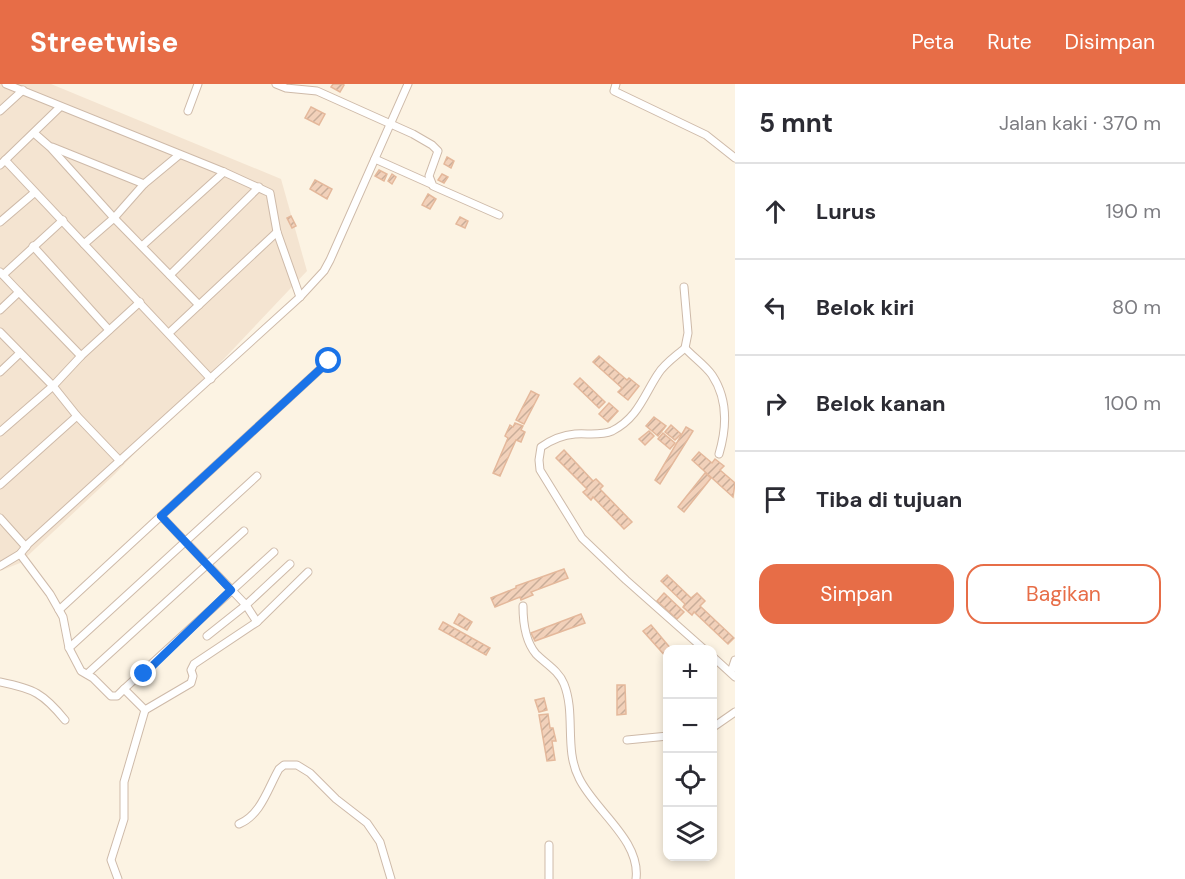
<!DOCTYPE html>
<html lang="id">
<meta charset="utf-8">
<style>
body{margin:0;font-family:"DM Sans",sans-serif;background:#f2f2f3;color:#2b2b33}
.controls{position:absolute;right:18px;bottom:18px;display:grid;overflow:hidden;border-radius:12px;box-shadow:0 3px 9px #0003}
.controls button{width:54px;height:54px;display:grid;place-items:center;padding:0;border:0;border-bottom:2px solid #e1e1e2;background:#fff;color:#2b2b33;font:30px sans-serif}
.stop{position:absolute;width:18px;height:18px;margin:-14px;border:4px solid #1a73e8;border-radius:50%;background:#fff}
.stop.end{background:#1a73e8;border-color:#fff;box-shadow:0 2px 6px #0008}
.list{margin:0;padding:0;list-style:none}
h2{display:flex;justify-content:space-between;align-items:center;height:78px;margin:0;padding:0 24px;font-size:26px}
h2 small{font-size:20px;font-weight:400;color:#7c7c81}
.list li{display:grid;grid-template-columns:39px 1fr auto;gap:18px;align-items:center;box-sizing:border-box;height:96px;padding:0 24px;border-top:2px solid #e1e1e2}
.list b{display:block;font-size:22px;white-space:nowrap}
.list em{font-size:20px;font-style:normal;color:#7c7c81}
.actions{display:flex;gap:12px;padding:18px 24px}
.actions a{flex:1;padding:14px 0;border:2px solid #e76d47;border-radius:18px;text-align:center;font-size:21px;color:#e76d47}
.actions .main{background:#e76d47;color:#fff}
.icon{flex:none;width:33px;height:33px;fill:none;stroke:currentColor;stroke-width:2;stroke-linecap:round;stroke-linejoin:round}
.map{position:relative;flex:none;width:735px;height:795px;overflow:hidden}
header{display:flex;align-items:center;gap:36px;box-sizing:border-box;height:84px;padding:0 30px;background:#e76d47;color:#fff}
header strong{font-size:28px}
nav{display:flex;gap:33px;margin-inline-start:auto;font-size:21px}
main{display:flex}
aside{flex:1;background:#fff}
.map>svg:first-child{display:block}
.residential{fill:#f4e4d1}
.building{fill:url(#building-hatch);stroke:#e4b89b;stroke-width:1.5}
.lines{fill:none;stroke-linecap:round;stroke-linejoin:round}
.street-casing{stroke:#cebaa9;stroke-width:9}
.street{stroke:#fff;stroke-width:7}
.route{stroke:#1a73e8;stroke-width:8}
</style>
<header>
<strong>Streetwise</strong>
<nav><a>Peta</a><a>Rute</a><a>Disimpan</a></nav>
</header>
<main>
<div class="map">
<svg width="735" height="795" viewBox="0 0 735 795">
<defs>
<pattern id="building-hatch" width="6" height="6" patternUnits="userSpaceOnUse" patternTransform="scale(1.5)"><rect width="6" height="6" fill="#f2d1ba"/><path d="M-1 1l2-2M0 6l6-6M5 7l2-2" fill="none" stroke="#c9ad99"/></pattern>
</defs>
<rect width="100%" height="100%" fill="#fcf3e3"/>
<!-- residential -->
<polygon class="residential" points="0,0 51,0 281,95 307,187 115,390 20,479 0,487"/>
<!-- building -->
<g class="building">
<polygon points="333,0 342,0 344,1 340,8 331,3"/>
<polygon points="311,23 325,30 319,41 305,34"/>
<polygon points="447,73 454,77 451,84 444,80"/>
<polygon points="379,86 387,90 384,97 375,92"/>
<polygon points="392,90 396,93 392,100 388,97"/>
<polygon points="442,90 448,93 444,99 438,96"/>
<polygon points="315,96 332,105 327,115 310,105"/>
<polygon points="428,110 436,115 430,125 422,121"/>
<polygon points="291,132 296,142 292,144 287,134"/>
<polygon points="460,133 468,137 465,144 456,140"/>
<polygon points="599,272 627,296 629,294 639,302 628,316 618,308 622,304 593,278"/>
<polygon points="580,294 605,318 599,324 574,300"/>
<polygon points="531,307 539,311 524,340 516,336"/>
<polygon points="609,319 618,327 608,338 599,330"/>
<polygon points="654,333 666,342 658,352 646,342"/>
<polygon points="515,339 523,342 521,346 525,348 521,358 516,356 500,392 493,389 508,354 505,352 510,341 513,343"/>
<polygon points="671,341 681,350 675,356 665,348"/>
<polygon points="686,343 693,347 660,400 655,396"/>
<polygon points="649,347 654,352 645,361 639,355"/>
<polygon points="663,349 675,359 670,365 658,355"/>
<polygon points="564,366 593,397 596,395 603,402 600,405 632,438 624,445 593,413 591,416 583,408 587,405 556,374"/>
<polygon points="699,368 712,379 715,375 724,382 720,386 735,399 733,413 692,376"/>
<polygon points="705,389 711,394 684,428 678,423"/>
<polygon points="564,485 568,494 531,508 533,511 521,516 520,513 495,523 491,514 516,504 516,502"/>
<polygon points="667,491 691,514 697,509 705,517 700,522 734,554 728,560 694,528 692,531 683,523 685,520 661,497"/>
<polygon points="664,509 684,528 677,535 657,517"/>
<polygon points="459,530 472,538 467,546 454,539"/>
<polygon points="581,530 585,539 535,557 531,549"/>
<polygon points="443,538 490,564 486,571 439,545"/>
<polygon points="651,541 672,566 668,566 668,575 643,547"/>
<polygon points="617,601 625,601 626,630 617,631"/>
<polygon points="544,614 547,626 539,628 535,616"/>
<polygon points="548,630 550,644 553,644 556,657 552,657 555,676 547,677 539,631"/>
</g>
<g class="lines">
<defs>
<g id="street">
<polyline points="6,0 224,88 270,109 277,148 300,213"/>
<polyline points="276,0 286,4 317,7 413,50 432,61 438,67 429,92 433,102 499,131"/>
<polyline points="616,0 614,7 706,51 735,74"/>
<polyline points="0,27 23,6"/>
<polyline points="188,27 198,0"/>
<polyline points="34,49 50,63 114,134 199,221"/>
<polyline points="52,63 144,100"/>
<polyline points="375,75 431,100"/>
<polyline points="5,76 211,295"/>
<polyline points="0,81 60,23"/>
<polyline points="0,138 34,109"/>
<polyline points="84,160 114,134 144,100 179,71"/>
<polyline points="33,162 109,246"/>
<polyline points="142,162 224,88"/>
<polyline points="3,191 63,136"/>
<polyline points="170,191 259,103"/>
<polyline points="684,203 688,249 685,264"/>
<polyline points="19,208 81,272"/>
<polyline points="0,226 19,208 0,188"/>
<polyline points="0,248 53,302 77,332 120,377"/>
<polyline points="169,249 277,148"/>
<polyline points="0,288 20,269"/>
<polyline points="0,348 53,302 81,272 140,218"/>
<polyline points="0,401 77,332"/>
<polyline points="161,432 246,521 257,538"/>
<polyline points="0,434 26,463"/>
<polyline points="20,470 50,510 63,533 69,564 81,587 93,594 111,612 117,612 124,605 145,626 124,698 124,735 111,776 118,795"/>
<polyline points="0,482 20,470 28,460 300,213 324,187 330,176 408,0"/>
<path d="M523 522C523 538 525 557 536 570 546 580 559 587 564 600 576 630 564 665 579 694 594 726 641 756 636 795"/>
<polyline points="59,526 329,277"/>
<polyline points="207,552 246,521 290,480"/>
<polyline points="69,564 257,392"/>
<path d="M705 566 626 496 582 454 540 386 539 376 541 363C551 356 563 351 575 350 587 349 600 352 612 347 638 334 644 311 658 290 664 280 676 272 685 264 693 273 705 281 712 291 728 315 727 343 719 370"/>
<polyline points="712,572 735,593"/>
<polyline points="731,588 735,576"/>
<polyline points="87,590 244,447"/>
<path d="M0 598C34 605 43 609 65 636"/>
<polyline points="124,605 274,468"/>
<polyline points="145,626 191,599 193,592 191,586 194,580 257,538 308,488"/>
<polyline points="712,644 735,628"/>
<polyline points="627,656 668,652"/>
<path d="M239 740C261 731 268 704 279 685L284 681H297L310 689 336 715 367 739 380 758 391 795"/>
<polyline points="549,761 549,795"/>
</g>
</defs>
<!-- street casing -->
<use href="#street" class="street-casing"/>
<!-- street -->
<use href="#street" class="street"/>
</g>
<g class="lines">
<!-- route -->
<polyline class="route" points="144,590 231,506 161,432 329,277"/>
</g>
</svg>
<div class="controls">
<button>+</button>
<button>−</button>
<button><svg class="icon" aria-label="locate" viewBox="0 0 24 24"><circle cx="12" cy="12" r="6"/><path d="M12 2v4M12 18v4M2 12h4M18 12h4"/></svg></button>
<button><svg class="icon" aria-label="layers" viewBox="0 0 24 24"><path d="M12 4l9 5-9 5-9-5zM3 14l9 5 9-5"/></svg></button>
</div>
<div class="stop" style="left:329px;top:277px"></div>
<div class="stop end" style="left:144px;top:590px"></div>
</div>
<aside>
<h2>5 mnt<small>Jalan kaki · 370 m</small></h2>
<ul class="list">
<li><svg class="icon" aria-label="ahead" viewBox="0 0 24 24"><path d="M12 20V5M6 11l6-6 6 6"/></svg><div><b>Lurus</b></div><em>190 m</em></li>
<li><svg class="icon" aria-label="left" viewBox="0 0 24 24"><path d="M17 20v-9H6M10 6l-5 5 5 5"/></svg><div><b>Belok kiri</b></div><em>80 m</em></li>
<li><svg class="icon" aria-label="right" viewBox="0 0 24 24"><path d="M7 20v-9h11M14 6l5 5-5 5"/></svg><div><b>Belok kanan</b></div><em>100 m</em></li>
<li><svg class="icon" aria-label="arrive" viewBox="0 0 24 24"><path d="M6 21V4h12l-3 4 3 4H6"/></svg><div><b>Tiba di tujuan</b></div></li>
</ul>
<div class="actions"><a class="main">Simpan</a><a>Bagikan</a></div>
</aside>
</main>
